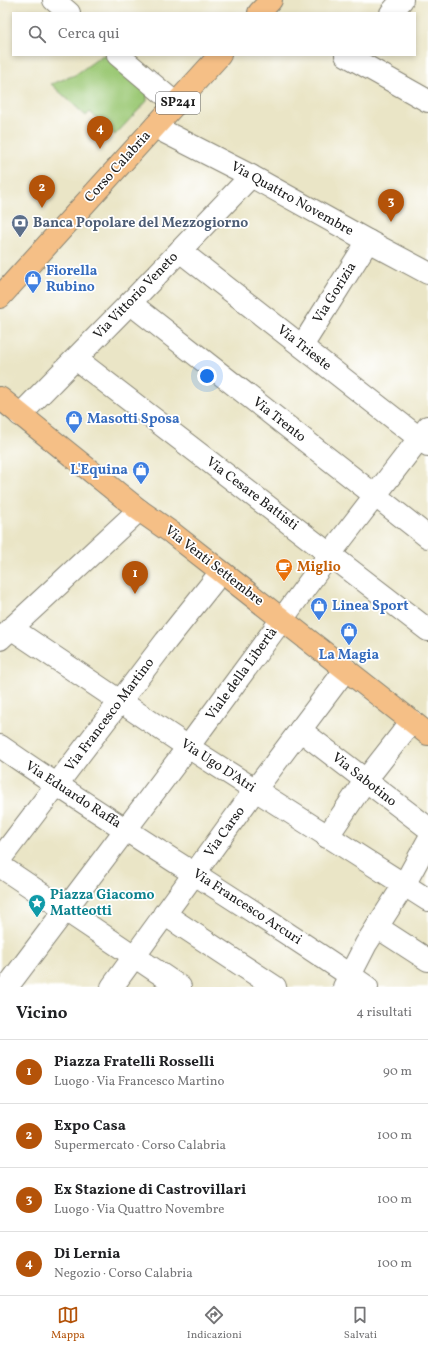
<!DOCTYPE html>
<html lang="it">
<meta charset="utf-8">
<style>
body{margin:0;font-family:Vollkorn,serif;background:#f6f6f6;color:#202124}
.you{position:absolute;left:207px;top:376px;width:14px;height:14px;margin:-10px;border:3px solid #fff;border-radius:50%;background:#1a73e8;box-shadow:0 0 0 6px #1a73e833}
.badge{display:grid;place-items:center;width:26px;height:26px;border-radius:50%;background:#b45309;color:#fff;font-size:13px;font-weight:700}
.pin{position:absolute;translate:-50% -33px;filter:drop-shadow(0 1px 2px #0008)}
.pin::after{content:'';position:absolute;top:21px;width:14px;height:12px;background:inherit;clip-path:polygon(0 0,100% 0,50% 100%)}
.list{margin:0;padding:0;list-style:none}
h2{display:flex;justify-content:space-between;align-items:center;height:52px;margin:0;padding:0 16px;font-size:17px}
h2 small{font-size:13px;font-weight:400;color:#757577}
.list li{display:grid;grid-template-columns:26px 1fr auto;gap:12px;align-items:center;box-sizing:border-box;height:64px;padding:0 16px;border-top:1px solid #e0e0e0}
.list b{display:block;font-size:15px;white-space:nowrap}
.list p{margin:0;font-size:13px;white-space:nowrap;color:#757577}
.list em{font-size:13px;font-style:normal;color:#757577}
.icon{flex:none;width:22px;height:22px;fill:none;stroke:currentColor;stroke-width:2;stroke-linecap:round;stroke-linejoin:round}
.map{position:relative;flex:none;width:428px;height:987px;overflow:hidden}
.search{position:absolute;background:#fff;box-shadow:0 2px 6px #0003;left:12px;right:12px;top:12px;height:44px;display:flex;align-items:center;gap:10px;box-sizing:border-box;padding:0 14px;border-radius:0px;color:#757577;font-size:15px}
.sheet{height:308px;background:#fff}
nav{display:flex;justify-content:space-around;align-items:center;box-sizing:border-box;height:56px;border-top:1px solid #e0e0e0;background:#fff;font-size:11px;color:#757577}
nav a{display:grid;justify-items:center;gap:2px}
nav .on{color:#b45309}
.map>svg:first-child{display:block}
.green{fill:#9cc976;stroke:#5c7249}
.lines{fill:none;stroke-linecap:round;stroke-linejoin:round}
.minor-casing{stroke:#838071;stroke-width:24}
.major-casing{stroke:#838071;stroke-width:24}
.minor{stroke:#fff;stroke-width:22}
.major{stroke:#f5bf86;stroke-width:22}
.labels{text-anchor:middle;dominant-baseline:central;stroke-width:3.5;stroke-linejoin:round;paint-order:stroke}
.shield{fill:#fff;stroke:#606060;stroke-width:1}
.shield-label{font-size:13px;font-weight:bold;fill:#1c1c1c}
.street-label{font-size:14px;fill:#1c1c1c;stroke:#fff}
.service-label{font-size:14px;font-weight:bold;fill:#4e5e75;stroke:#fff;text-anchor:start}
.shop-label{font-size:14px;font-weight:bold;fill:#366cbe;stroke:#fff;text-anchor:start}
.food-label{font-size:14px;font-weight:bold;fill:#c56008;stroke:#fff;text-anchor:start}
.culture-label{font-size:14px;font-weight:bold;fill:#0d838f;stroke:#fff;text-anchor:start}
</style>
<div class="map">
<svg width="428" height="987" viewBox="0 0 428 987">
<rect width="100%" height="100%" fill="#fff"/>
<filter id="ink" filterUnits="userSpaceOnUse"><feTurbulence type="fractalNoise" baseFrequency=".025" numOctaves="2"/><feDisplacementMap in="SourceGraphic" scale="8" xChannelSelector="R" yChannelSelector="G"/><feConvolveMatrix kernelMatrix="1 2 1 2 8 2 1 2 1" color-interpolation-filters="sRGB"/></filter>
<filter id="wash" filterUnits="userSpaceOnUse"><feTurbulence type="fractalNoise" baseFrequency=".012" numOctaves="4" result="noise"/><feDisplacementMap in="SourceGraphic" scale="16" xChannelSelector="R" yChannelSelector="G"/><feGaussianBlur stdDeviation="0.9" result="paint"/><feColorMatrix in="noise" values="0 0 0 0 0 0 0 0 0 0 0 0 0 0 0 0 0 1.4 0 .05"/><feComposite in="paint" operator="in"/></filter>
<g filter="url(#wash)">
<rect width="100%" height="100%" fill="#eae5c6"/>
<!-- green -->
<polygon class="green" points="103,55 109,57 147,89 147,101 115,135 90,112 86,116 51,84 75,75"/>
</g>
<g filter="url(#ink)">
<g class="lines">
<defs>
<g id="minor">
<polyline points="54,0 69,13"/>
<polyline points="391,13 402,0"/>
<polyline points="118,55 176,104"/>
<polyline points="346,55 428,101"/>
<polyline points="155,127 251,176 368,241 428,273"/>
<polyline points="180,251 428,445"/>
<polyline points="130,303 428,537"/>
<polyline points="302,346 368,241"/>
<polyline points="76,359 428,630"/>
<polyline points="20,415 130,303 251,176"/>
<polyline points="11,628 188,747 428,900"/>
<polyline points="0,639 139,510"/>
<polyline points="300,730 428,828"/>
<path d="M0 746C120 830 247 904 367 987"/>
<polyline points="327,837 365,781 412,721"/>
<polyline points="0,859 166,641 221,572"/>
<polyline points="0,866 180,987"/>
<polyline points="164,914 275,987"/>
<polyline points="377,927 428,960"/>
<polyline points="7,987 188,747 330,554 428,427"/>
<polyline points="112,987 255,790 346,669"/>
<polyline points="344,987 366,944 404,885 428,841"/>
</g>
<g id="major">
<polyline points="259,13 271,0"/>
<polyline points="0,297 220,55"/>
<polyline points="0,398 139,510 172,533 428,734"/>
</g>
</defs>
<!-- minor casing -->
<use href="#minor" class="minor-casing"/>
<!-- major casing -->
<use href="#major" class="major-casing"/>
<!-- minor -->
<use href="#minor" class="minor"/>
<!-- major -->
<use href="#major" class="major"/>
</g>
</g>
<!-- icons -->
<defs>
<symbol id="bank-pin" viewBox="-11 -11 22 30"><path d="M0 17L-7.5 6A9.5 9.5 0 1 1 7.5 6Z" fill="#5c6f8a" stroke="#fff"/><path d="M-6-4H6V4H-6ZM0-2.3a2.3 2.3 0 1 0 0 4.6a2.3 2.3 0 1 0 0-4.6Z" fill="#fff"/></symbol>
<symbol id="shop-pin" viewBox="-11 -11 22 30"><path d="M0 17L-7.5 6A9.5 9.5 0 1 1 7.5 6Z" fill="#3f7fe0" stroke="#fff"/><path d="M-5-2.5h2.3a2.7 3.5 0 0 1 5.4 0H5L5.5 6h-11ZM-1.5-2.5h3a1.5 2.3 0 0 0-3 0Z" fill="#fff"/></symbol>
<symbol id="cafe-pin" viewBox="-11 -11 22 30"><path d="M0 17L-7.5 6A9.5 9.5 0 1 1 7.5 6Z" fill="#e8710a" stroke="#fff"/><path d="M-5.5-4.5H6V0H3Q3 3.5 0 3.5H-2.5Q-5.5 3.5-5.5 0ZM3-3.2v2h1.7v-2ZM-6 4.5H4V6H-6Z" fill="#fff"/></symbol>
<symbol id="sight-pin" viewBox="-11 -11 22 30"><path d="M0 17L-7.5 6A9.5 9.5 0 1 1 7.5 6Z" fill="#0f9aa8" stroke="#fff"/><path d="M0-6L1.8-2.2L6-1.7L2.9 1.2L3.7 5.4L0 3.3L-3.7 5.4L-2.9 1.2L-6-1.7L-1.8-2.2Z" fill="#fff"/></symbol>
</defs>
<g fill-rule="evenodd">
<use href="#bank-pin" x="10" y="213" width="20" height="27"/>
<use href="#shop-pin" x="23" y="269" width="20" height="27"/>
<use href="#shop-pin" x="64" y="409" width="20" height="27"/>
<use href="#shop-pin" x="131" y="460" width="20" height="27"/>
<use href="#cafe-pin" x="274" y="557" width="20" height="27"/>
<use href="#shop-pin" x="309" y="596" width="20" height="27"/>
<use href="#shop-pin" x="339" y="621" width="20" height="27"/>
<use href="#sight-pin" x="27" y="893" width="20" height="27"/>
</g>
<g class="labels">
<!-- shield labels -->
<rect class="shield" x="156" y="92" width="44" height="22" rx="3"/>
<g class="shield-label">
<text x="178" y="103">SP241</text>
</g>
<!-- street labels -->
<g class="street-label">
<text transform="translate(118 167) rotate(-48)">Corso Calabria</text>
<text transform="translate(292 199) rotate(29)">Via Quattro Novembre</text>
<text transform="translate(335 293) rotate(-58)">Via Gorizia</text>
<text transform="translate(136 296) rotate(-46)">Via Vittorio Veneto</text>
<text transform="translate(304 348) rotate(38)">Via Trieste</text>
<text transform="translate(279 420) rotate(38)">Via Trento</text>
<text transform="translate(252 494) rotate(37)">Via Cesare Battisti</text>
<text transform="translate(214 566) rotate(38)">Via Venti Settembre</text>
<text transform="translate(242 674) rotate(-54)">Viale della Libertà</text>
<text transform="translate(110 715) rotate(-53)">Via Francesco Martino</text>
<text transform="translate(218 766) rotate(33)">Via Ugo D'Atri</text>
<text transform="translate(364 780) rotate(38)">Via Sabotino</text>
<text transform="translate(73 795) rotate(33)">Via Eduardo Raffa</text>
<text transform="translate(225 832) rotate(-54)">Via Carso</text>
<text transform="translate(247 907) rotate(33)">Via Francesco Arcuri</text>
</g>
<!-- service labels -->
<g class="service-label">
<text x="33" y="223">Banca Popolare del Mezzogiorno</text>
</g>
<!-- shop labels -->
<g class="shop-label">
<text x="46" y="271">Fiorella<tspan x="46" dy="16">Rubino</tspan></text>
<text x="87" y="419">Masotti Sposa</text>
<text x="128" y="470" text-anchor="end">L'Equina</text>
<text x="332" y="606">Linea Sport</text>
<text x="349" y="655" text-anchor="middle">La Magia</text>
</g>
<!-- food labels -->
<g class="food-label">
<text x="297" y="567">Miglio</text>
</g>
<!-- culture labels -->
<g class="culture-label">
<text x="50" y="895">Piazza Giacomo<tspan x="50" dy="16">Matteotti</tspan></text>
</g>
</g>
</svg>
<div class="you"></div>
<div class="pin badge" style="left:135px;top:594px">1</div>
<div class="pin badge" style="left:42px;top:208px">2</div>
<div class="pin badge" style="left:391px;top:222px">3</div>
<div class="pin badge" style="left:100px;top:149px">4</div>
<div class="search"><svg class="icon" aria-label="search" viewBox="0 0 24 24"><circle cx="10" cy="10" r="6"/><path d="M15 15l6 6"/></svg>Cerca qui</div>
</div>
<section class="sheet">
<h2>Vicino<small>4 risultati</small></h2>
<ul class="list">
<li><span class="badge">1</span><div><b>Piazza Fratelli Rosselli</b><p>Luogo · Via Francesco Martino</p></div><em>90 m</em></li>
<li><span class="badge">2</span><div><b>Expo Casa</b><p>Supermercato · Corso Calabria</p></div><em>100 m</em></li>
<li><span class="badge">3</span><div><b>Ex Stazione di Castrovillari</b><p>Luogo · Via Quattro Novembre</p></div><em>100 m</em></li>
<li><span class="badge">4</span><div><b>Di Lernia</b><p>Negozio · Corso Calabria</p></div><em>100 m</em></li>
</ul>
</section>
<nav>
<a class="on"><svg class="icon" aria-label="map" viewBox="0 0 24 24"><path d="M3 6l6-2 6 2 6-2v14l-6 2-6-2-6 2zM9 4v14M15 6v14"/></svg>Mappa</a>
<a><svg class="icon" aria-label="directions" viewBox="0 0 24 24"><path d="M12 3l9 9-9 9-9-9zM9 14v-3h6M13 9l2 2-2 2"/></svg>Indicazioni</a>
<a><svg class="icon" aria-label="saved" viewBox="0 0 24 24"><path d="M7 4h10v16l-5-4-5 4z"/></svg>Salvati</a>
</nav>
